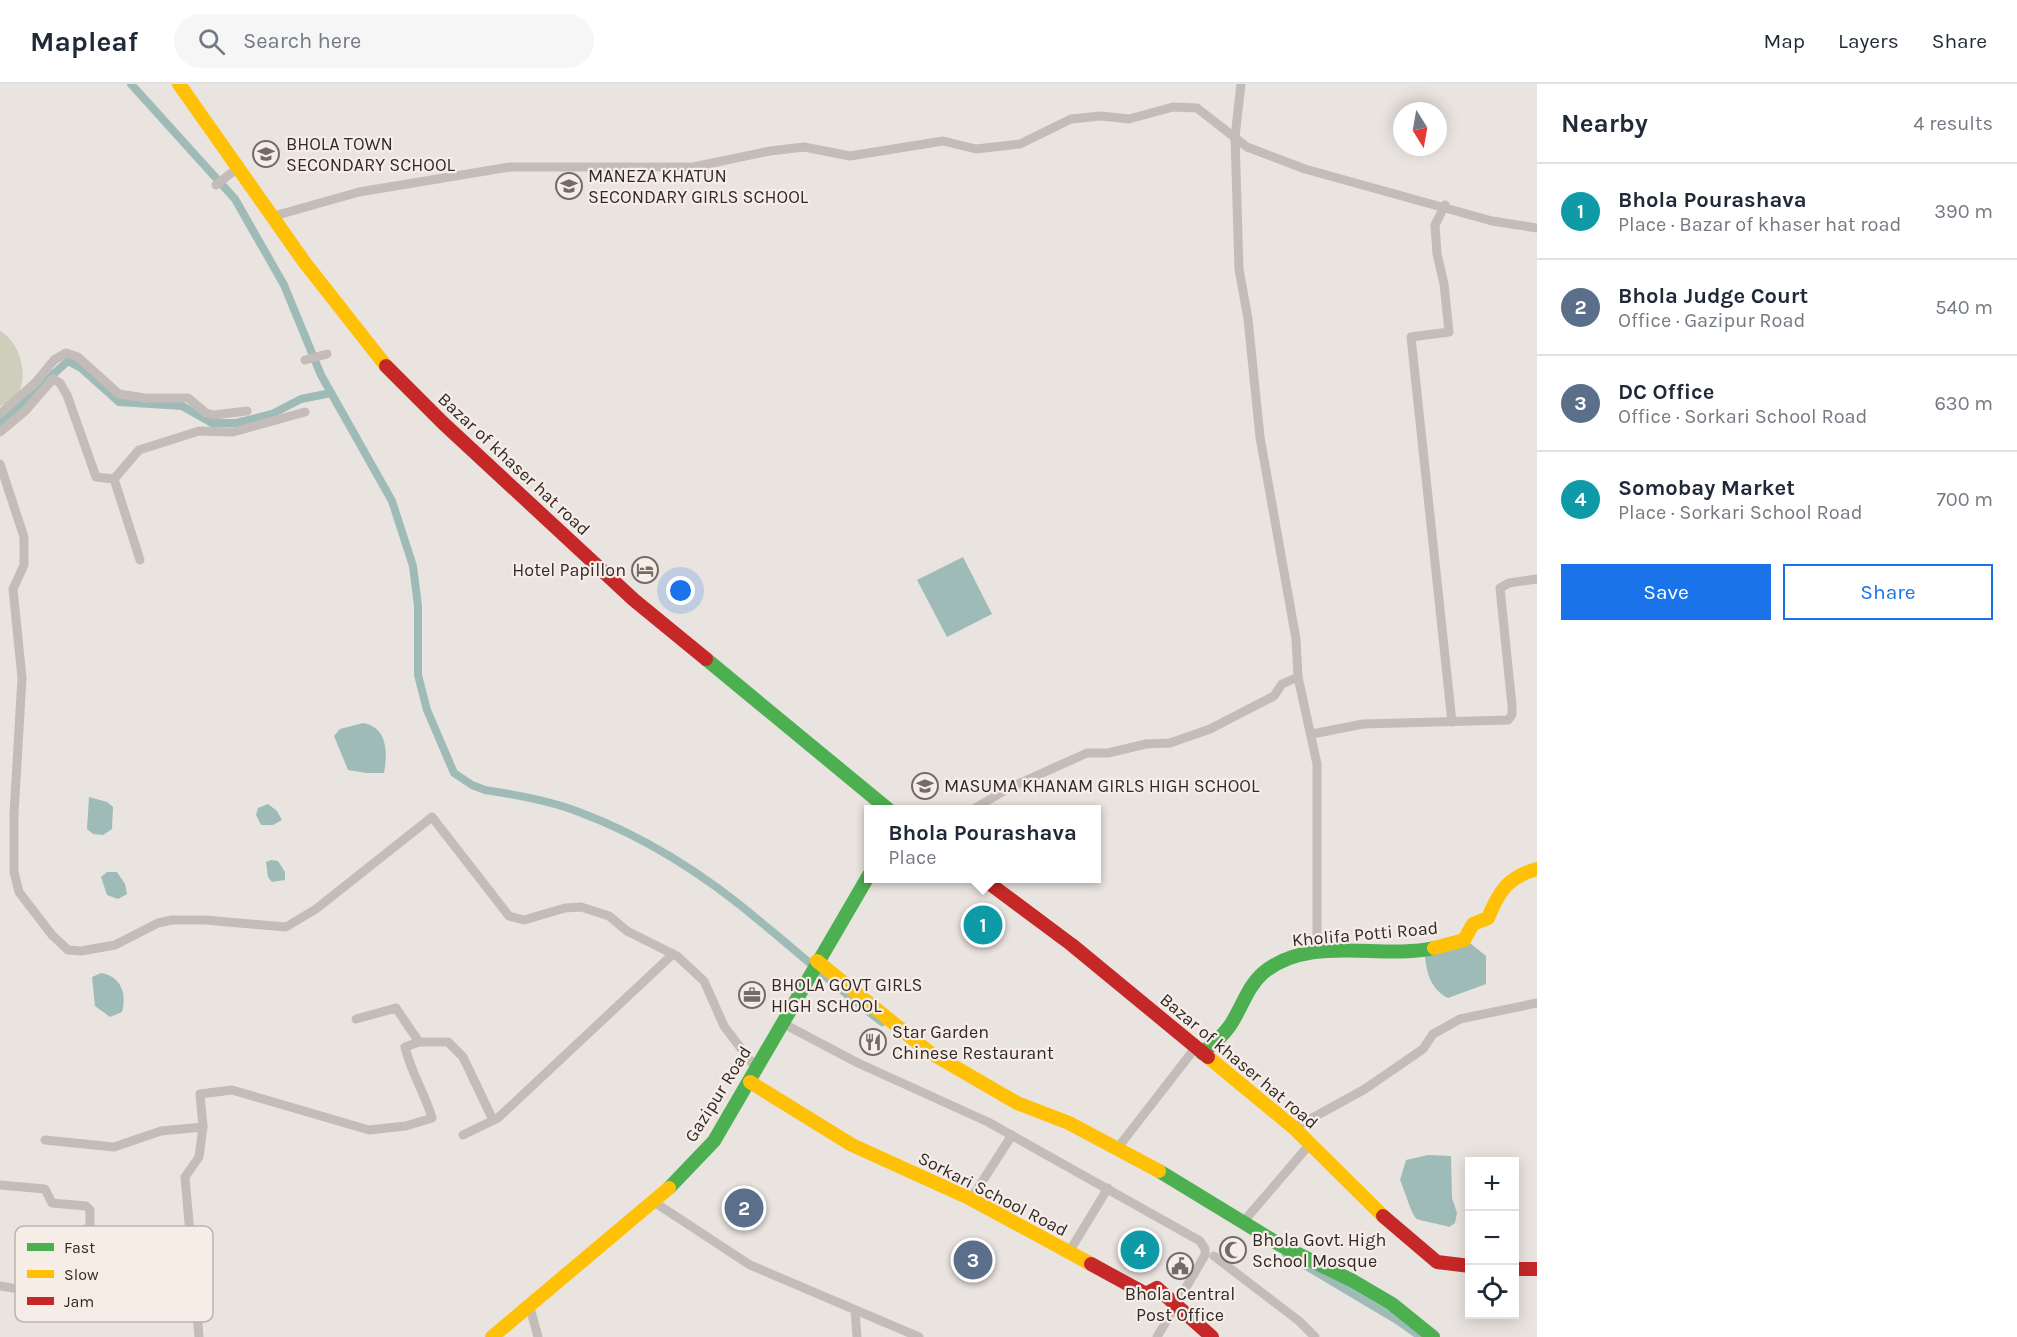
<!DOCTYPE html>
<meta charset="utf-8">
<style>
body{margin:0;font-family:Karla,sans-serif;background:#f6f6f7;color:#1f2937}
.controls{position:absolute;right:18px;bottom:18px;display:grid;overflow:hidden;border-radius:0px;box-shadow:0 3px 15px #0003}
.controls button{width:54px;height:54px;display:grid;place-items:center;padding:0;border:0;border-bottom:2px solid #e0e1e3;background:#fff;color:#1f2937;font:30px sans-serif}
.compass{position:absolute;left:1393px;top:18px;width:54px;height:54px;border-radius:50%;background:#fff;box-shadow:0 3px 15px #0003;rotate:169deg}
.you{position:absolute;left:681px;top:507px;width:21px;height:21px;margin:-15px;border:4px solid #fff;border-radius:50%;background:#1a73e8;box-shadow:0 0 0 9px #1a73e833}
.badge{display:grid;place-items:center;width:39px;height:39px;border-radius:50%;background:#1a73e8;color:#fff;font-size:20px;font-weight:700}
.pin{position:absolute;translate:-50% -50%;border:3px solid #fff;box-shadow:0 2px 6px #0006}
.popup{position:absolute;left:864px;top:721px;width:237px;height:78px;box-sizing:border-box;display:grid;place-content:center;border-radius:0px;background:#fff;filter:drop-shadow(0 2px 4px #0005);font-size:20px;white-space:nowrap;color:#747a83}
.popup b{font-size:22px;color:#1f2937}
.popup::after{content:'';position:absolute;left:50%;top:100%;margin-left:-12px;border:12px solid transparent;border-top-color:#fff}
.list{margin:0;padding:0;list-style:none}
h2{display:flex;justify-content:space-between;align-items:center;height:78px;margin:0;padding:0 24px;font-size:26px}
h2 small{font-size:20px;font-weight:400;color:#747a83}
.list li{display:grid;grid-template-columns:39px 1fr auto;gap:18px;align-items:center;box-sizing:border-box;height:96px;padding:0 24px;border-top:2px solid #e0e1e3}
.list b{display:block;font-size:22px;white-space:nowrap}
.list p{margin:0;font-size:20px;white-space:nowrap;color:#747a83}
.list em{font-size:20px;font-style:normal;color:#747a83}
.actions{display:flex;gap:12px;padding:18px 24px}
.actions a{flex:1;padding:14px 0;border:2px solid #1a73e8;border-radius:0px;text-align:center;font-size:21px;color:#1a73e8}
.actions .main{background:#1a73e8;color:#fff}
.icon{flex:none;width:33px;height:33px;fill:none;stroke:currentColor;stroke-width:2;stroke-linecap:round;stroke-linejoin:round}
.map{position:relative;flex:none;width:1537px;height:1253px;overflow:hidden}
header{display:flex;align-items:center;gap:36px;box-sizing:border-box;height:84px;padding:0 30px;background:#fff;border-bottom:2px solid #e0e1e3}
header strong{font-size:28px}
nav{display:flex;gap:33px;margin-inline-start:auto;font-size:21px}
.search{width:420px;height:54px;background:#f6f6f7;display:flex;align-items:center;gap:15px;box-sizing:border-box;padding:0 21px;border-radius:33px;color:#747a83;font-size:22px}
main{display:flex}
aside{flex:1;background:#fff}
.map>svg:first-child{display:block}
.green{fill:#cdcebb}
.water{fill:#9ebbb7}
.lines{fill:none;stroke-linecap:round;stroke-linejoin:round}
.canal{stroke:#9ebbb7;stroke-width:8}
.street{stroke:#c3bcb9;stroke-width:9}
.fast{stroke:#4caf50;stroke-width:14}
.slow{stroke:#ffc107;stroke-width:14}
.jam{stroke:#c62828;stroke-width:14}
.labels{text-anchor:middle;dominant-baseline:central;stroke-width:4.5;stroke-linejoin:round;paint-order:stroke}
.poi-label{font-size:18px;fill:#332a28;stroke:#f7ede7;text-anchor:start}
.street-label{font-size:18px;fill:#332a28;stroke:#f7ede7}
.key{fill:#f7ede7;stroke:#bcb2ae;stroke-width:1.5}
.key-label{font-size:16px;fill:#332a28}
</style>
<header>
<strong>Mapleaf</strong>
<div class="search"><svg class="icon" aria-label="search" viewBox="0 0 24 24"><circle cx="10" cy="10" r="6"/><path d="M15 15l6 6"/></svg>Search here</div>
<nav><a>Map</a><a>Layers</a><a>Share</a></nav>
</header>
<main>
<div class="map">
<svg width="1537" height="1253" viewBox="0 0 1537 1253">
<rect width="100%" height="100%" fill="#eae4e0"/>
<!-- green -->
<path class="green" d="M0 247C25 260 35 315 0 322Z"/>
<!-- water -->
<g class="water">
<polygon points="963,473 992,530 947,553 917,496"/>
<path d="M363 639C387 643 388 668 384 689H366L348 686 334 652 340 645Z"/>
<polygon points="89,713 107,718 113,723 112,745 103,751 93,750 87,745"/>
<polygon points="268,720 277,727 282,736 273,741 261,741 256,731 258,724"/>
<polygon points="271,776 278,777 285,788 285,796 272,798 268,793 266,778"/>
<polygon points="107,788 117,788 125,800 127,810 118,815 107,811 101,793"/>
<path d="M1470 859 1486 872V900L1448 914C1431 906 1426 888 1425 871Z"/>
<path d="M101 889C121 892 127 910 122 928L110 933 95 922 92 893Z"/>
<path d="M1428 1071 1451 1072 1452 1114 1457 1129 1455 1139 1449 1143C1443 1141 1419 1136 1417 1135 1412 1133 1404 1104 1400 1096L1406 1076Z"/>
</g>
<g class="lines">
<!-- canal -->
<g class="canal">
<path d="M131 0 235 115 284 201 321 291 392 417 413 482 418 522V591L427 626 454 689 472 701 485 706C512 710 554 718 579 728 646 753 708 793 762 839 803 872 840 907 882 938"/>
<polyline points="0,338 68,277 81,284 119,318 182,322 212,339 236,339 272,330 301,315 331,309"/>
<polyline points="1286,1170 1397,1236 1421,1253"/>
</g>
<!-- street -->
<g class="street">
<polyline points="1241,0 1235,53 1239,185 1248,235 1260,353 1296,555 1298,593 1317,680 1317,869"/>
<polyline points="216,101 239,83"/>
<polyline points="1445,121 1435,141 1437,170 1444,200 1449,248 1411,253 1452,638"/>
<polyline points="274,132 359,108 510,83 693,83 770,67 804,63 850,72 943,57 976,65 1020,60 1071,35 1101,32 1129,35 1173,23 1197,24 1247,63 1305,85 1492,137 1537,144"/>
<polyline points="305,276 327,270"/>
<polyline points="0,330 36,298 54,276 66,269 78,273 119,310 145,314 188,314 206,329 214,331 247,327"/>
<polyline points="0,348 25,327 53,295 60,299 67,311 96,393 114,395"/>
<polyline points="0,380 24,453 24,481 13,505 22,594 14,730 14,788 19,808 52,851 68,866 81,867 115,861 158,839 172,836 205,836 286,843 316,825 432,733 509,832 524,836 565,824 581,823 609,832 627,847 677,872 704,897 724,942 755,983"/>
<polyline points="140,476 114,395 139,366 199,347 233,348 305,328"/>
<polyline points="1312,650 1363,640 1508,636 1512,631 1512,622 1500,504 1509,499 1537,495"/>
<polyline points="972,726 1009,704 1087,669 1108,669 1146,660 1170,659 1210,645 1274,612 1282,600 1298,593"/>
<polyline points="356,935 396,924 419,958 448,958 463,973 493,1036"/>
<polyline points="784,940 858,979 988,1038 1200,1157 1205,1165 1205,1171 1157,1253"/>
<polyline points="1294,1044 1365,1005 1423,965 1433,950 1460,935 1537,919"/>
<polyline points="463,1051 498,1034 673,870"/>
<polyline points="45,1056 114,1063 161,1047 203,1043"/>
<polyline points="1116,1066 1196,963"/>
<path d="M0 1101 45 1105 52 1119 86 1122 90 1126V1140L78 1161 74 1207C60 1215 17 1204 0 1202"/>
<polyline points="971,1115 1012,1051"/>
<polyline points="654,1118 750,1181 919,1253"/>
<polyline points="1244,1137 1310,1060"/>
<polyline points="1069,1168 1108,1104"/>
<polyline points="1214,1172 1299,1237 1315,1253"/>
<polyline points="529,1220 538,1253"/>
<polyline points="855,1226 857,1253"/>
<path d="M199 1253 185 1093 199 1073 203 1043 200 1010 232 1006 369 1046 406 1042 432 1034C425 1009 411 989 405 963L419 958"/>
</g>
<!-- fast -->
<g class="fast">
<polyline points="706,575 889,726"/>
<path d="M1202 969C1213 960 1224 951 1231 940 1242 923 1248 902 1263 889 1309 850 1380 876 1434 864"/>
<polyline points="1159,1087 1282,1162 1353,1197 1392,1220 1433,1253"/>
<polyline points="669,1104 714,1057 869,791"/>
</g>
<!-- slow -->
<g class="slow">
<polyline points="179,0 305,179 386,282"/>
<path d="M1434 864 1464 856 1473 840 1488 834C1499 807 1508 793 1537 785"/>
<polyline points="817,877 929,968 1017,1019 1069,1039 1159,1087"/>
<polyline points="1208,973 1294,1044 1383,1132"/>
<polyline points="750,998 852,1061 971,1115 1091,1180"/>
<polyline points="492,1253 669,1104"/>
</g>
<!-- jam -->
<g class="jam">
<polyline points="386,282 443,339 634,516 706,575"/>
<polyline points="982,794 1072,861 1208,973"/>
<polyline points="1383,1132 1437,1178 1470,1182"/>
<polyline points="1091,1180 1146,1210 1157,1204 1212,1253"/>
<polyline points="1514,1185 1537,1185"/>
</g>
</g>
<!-- icons -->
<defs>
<symbol id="school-ring" viewBox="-11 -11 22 22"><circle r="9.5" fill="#f7ede7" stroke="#736b68" stroke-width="1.5"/><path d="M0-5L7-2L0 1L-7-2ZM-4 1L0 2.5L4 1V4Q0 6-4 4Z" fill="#736b68"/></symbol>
<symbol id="hotel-ring" viewBox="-11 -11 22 22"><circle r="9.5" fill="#f7ede7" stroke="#736b68" stroke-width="1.5"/><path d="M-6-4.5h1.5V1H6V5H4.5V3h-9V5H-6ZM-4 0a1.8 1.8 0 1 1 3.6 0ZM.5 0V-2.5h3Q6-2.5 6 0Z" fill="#736b68"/></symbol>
<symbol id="office-ring" viewBox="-11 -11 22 22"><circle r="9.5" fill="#f7ede7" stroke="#736b68" stroke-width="1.5"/><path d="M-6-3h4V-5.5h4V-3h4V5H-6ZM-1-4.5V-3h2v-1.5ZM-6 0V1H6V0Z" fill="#736b68"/></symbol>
<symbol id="restaurant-ring" viewBox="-11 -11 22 22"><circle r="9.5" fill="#f7ede7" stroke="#736b68" stroke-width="1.5"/><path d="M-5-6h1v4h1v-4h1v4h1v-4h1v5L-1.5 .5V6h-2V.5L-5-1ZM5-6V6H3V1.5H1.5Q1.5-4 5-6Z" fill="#736b68"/></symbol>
<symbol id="mosque-ring" viewBox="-11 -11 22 22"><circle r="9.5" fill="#f7ede7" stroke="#736b68" stroke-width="1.5"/><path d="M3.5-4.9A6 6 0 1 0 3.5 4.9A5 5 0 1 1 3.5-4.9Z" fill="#736b68"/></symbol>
<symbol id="civic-ring" viewBox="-11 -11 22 22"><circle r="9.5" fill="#f7ede7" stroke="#736b68" stroke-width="1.5"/><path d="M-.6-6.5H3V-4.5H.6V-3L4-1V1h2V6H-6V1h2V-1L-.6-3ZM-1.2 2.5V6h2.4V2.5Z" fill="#736b68"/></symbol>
</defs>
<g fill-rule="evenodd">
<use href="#school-ring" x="251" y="55" width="30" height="30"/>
<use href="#school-ring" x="554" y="87" width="30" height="30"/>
<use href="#hotel-ring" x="630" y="471" width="30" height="30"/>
<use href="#school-ring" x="910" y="687" width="30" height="30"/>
<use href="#office-ring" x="737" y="896" width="30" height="30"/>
<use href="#restaurant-ring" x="858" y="943" width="30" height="30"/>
<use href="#mosque-ring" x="1218" y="1151" width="30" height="30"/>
<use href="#civic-ring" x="1165" y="1167" width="30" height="30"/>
</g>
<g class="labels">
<!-- poi labels -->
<g class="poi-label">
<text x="286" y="60">BHOLA TOWN<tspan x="286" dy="21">SECONDARY SCHOOL</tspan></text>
<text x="588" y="92">MANEZA KHATUN<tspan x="588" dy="21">SECONDARY GIRLS SCHOOL</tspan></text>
<text x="626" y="486" text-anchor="end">Hotel Papillon</text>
<text x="944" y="702">MASUMA KHANAM GIRLS HIGH SCHOOL</text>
<text x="771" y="901">BHOLA GOVT GIRLS<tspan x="771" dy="21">HIGH SCHOOL</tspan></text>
<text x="892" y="948">Star Garden<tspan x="892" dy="21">Chinese Restaurant</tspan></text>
<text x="1252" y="1156">Bhola Govt. High<tspan x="1252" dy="21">School Mosque</tspan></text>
<text x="1180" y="1210" text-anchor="middle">Bhola Central<tspan x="1180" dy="21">Post Office</tspan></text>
</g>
<!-- street labels -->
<g class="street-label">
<text transform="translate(514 380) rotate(43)">Bazar of khaser hat road</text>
<text transform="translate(1365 850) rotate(-5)">Kholifa Potti Road</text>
<text transform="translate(1239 977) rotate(40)">Bazar of khaser hat road</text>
<text transform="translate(718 1010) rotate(-58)">Gazipur Road</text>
<text transform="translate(993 1110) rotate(27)">Sorkari School Road</text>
</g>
</g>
<!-- legend -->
<rect x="15" y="1142" width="198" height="96" rx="9" class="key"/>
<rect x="27" y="1159" width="27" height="8" fill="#4caf50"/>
<rect x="27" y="1186" width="27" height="8" fill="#ffc107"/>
<rect x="27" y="1213" width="27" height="8" fill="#c62828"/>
<g class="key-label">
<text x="64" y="1169">Fast</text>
<text x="64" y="1196">Slow</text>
<text x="64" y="1223">Jam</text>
</g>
</svg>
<div class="controls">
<button>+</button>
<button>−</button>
<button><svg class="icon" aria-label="locate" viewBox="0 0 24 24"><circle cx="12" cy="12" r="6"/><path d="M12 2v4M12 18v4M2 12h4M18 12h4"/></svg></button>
</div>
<svg class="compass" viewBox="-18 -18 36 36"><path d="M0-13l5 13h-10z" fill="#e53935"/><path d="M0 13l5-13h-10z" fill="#747a83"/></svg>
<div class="you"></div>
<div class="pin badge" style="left:983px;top:841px;background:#0f9aa8">1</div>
<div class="popup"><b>Bhola Pourashava</b>Place</div>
<div class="pin badge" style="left:744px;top:1124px;background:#5c6f8a">2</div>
<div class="pin badge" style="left:973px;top:1176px;background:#5c6f8a">3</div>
<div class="pin badge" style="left:1140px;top:1166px;background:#0f9aa8">4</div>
</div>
<aside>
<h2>Nearby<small>4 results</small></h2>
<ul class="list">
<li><span class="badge" style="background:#0f9aa8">1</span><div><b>Bhola Pourashava</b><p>Place · Bazar of khaser hat road</p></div><em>390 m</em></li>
<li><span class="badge" style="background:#5c6f8a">2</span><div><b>Bhola Judge Court</b><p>Office · Gazipur Road</p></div><em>540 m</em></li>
<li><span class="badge" style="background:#5c6f8a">3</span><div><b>DC Office</b><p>Office · Sorkari School Road</p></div><em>630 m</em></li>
<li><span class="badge" style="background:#0f9aa8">4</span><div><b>Somobay Market</b><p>Place · Sorkari School Road</p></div><em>700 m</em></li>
</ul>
<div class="actions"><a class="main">Save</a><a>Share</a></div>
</aside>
</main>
